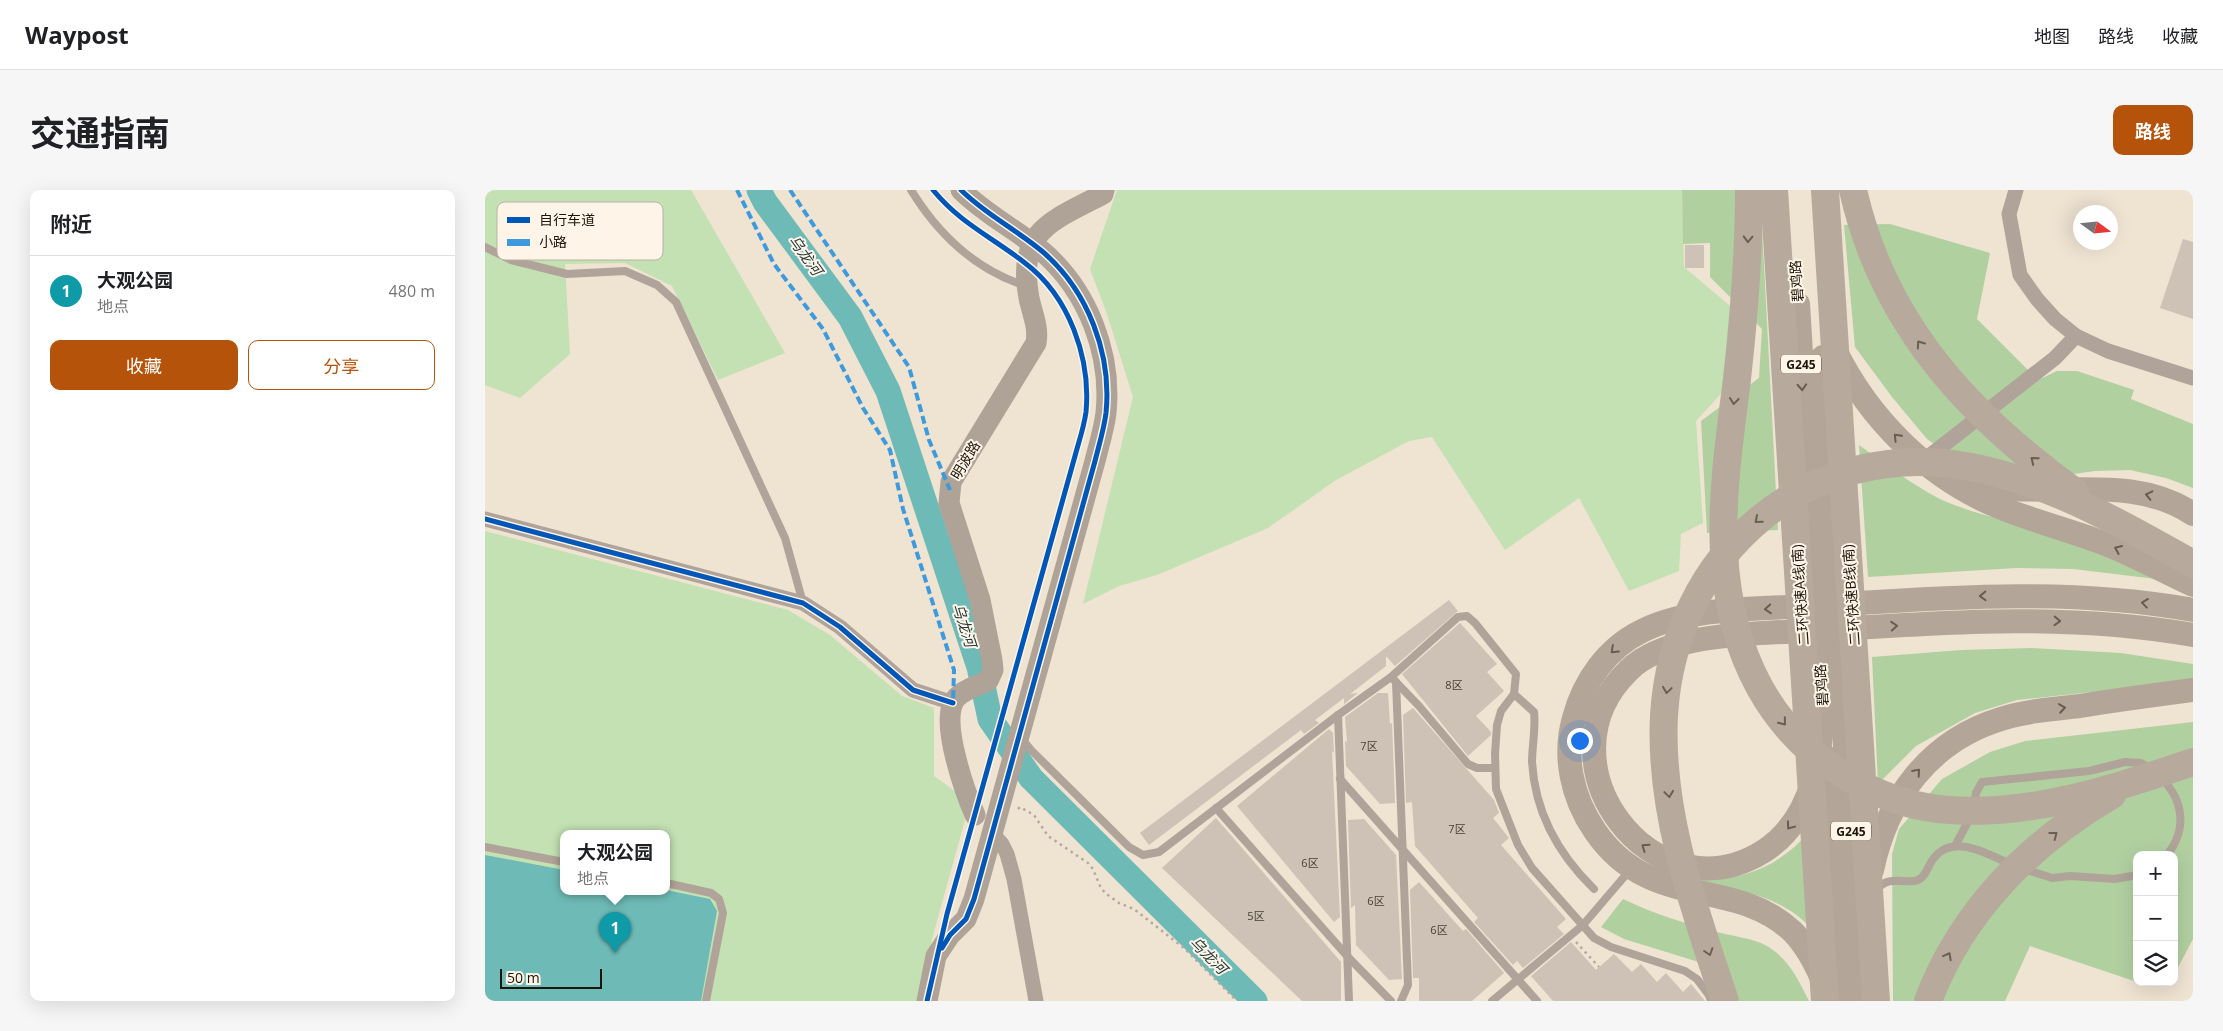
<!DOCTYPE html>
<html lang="zh">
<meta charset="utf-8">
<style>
body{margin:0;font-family:"Open Sans","Noto Sans SC",sans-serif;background:#f6f6f6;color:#202124}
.controls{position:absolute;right:15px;bottom:15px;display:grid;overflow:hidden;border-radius:10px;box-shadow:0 5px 20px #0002}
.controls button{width:45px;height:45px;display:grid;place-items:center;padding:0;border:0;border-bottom:1px solid #e0e0e0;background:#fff;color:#202124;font:25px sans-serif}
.compass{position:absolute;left:1588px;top:15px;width:45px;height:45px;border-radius:50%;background:#fff;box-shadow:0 5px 20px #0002;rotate:105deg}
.scale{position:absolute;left:15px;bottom:12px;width:102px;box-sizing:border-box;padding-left:5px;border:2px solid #1d1509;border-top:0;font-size:14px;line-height:18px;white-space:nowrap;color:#1d1509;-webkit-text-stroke:4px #fef4e8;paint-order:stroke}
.you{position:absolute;left:1094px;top:550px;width:18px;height:18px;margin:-12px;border:4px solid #fff;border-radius:50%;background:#1a73e8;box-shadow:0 0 0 8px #1a73e833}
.badge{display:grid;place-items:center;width:32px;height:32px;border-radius:50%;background:#b45309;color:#fff;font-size:16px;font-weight:700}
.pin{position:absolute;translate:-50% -41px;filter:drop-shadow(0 1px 2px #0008)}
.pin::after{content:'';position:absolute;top:26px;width:18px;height:15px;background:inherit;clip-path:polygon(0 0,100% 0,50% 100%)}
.popup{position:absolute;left:75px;top:640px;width:110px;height:65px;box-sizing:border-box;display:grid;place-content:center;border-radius:10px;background:#fff;filter:drop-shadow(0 1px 4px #0005);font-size:16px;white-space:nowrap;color:#757577}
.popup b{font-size:19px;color:#202124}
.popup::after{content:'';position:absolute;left:50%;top:100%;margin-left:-10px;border:10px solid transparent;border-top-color:#fff}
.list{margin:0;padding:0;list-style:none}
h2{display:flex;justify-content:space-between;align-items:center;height:65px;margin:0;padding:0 20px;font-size:21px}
h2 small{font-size:16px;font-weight:400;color:#757577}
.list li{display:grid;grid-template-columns:32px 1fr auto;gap:15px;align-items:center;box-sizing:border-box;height:70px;padding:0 20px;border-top:1px solid #e0e0e0}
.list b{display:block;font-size:19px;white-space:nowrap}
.list p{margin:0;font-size:16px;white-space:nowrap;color:#757577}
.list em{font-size:16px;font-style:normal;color:#757577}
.actions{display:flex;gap:10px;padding:15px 20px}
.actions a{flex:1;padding:11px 0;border:1px solid #b45309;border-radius:10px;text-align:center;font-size:18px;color:#b45309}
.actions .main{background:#b45309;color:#fff}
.icon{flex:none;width:28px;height:28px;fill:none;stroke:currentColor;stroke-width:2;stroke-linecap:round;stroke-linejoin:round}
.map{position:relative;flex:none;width:1708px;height:811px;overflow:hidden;border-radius:10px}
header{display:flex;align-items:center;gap:30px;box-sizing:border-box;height:70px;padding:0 25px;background:#fff;border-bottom:1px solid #e0e0e0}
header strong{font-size:24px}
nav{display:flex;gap:28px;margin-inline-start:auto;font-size:18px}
.intro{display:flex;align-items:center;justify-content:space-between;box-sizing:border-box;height:120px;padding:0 30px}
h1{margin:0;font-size:35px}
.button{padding:12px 22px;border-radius:10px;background:#b45309;color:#fff;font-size:18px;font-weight:700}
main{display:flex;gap:30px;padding:0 30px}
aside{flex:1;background:#fff;border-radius:10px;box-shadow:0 5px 20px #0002}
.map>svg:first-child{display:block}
.green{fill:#c3e1b3;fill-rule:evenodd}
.forest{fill:#b1d0a0}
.water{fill:#6ebab6}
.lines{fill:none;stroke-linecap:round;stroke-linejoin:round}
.river{stroke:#6ebab6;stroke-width:25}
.building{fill:#cdc2b5}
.path{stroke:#b4a99f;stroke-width:2.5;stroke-dasharray:2.5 4;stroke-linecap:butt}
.lane{stroke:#b0a399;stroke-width:8}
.street{stroke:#b0a399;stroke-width:15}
.secondary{stroke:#afa296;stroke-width:21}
.primary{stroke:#b3a597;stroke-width:24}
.highway{stroke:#b7aa9c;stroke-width:28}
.quiet{stroke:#3c9add;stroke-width:4;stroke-dasharray:8 4;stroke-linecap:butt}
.cycleway-casing{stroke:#fef4e8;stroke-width:8}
.cycleway{stroke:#0057b8;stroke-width:5}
.oneway{stroke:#6a6052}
.oneway2{stroke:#685d50}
.labels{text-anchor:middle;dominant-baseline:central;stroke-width:4;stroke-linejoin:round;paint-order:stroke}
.number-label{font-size:11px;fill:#494034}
.shield{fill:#fef4e8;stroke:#60584c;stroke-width:1}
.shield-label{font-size:12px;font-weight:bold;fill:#1d1509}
.street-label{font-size:14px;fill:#1d1509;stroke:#fef4e8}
.water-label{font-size:15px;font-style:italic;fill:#223b3b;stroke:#fef4e8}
.key{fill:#fef4e8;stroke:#bab1a5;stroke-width:1}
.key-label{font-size:14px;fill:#1d1509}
</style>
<header>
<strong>Waypost</strong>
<nav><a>地图</a><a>路线</a><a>收藏</a></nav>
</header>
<div class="intro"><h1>交通指南</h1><a class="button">路线</a></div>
<main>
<aside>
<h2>附近<small></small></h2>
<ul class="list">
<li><span class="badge" style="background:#0f9aa8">1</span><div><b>大观公园</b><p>地点</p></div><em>480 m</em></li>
</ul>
<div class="actions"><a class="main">收藏</a><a>分享</a></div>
</aside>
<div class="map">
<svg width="1708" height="811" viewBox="0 0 1708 811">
<rect width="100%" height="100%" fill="#efe3d2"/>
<!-- green -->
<g class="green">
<polygon points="0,0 206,0 300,163 233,190 187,96 140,73 80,74 85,164 35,208 0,195"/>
<polygon points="632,0 1197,0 1199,77 1250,120 1243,196 1211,231 1218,333 1196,344 1194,381 1144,401 1094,308 1020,360 947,247 924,251 851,290 783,338 672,385 634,396 598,414 648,207 621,121 605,79"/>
<path d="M0 341 303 420 345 445 417 506 449 518V586L471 602 480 630 447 749 434 811H0ZM79 644H181V702H79Z"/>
</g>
<!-- forest -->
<g class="forest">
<polygon points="1197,0 1275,0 1293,340 1222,343 1216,231 1274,188 1277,139 1225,87 1225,53 1198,54"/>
<polygon points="1405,34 1505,63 1492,129 1553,190 1572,181 1592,181 1649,200 1646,209 1708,234 1708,298 1681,288 1645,280 1610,281 1547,290 1473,271 1442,249 1407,207 1370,157 1359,35"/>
<path d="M1374 255C1400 274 1425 293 1453 308 1484 323 1519 329 1551 340 1592 354 1631 371 1671 389L1588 379 1531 378 1383 387Z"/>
<polygon points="1547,458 1636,463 1708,474 1708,491 1532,510 1490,523 1431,556 1393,594 1387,467 1476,460"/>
<polygon points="1708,532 1708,749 1689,785 1689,665 1652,665 1652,792 1545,756 1520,811 1408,811 1407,664 1414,639 1457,589 1505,562 1540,551"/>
<path d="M1324 642 1329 741C1294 703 1254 701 1206 691V688C1254 693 1293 678 1324 642Z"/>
<path d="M1138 709C1169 724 1199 733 1232 742 1247 746 1266 748 1280 755 1303 767 1313 789 1324 811H1229L1217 773 1139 749 1116 737Z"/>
</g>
<!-- water -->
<polygon class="water" points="0,665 79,680 79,702 181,700 225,709 232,721 216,811 0,811"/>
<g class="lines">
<!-- river -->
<polyline class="river" points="274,0 280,12 365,127 403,201 494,477 505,529 546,588 770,811"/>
</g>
<!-- building -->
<g class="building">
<polygon points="1698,49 1708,52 1708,129 1675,118"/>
<rect x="1200" y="55" width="19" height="23"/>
<polygon points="964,410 973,421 910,476 901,466 901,476 865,504 873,503 859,514 859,508 830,530 834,533 819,544 816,540 664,655 655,643"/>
<polygon points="975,433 1012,474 1002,482 1019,501 991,526 1006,542 1006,545 983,566 917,484"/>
<polygon points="893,503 903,503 905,534 907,533 910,613 895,614 861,576 860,551 862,552 860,527"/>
<polygon points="928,518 1009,610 1014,623 1008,628 1024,648 1016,655 1081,729 1072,737 1079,744 1038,778 1032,771 1028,775 989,732 993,728 930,656 927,612 921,613 918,525"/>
<polygon points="844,539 848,543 849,563 847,561 855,727 849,732 752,616"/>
<polygon points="731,628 856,772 856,811 817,811 677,678"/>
<polygon points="879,629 911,665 917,789 904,790 871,755 870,715 866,718 863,630"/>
<polygon points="934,692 978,741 981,739 1019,783 987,811 934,811 934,788 928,788 925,700"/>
<polygon points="1086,752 1111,780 1129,764 1147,782 1156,774 1172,792 1181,783 1198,802 1206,794 1220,811 1068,811 1046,786"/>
</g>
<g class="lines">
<!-- path -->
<g class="path">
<polyline points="533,619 535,617 549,625 563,646 603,673 608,679 615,696 620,703 634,713 649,719 699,758 752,811"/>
<polyline points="1091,752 1114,777"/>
</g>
<!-- lane -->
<g class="lane">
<path d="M426 0C453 44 491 80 541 96"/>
<polyline points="0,57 26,70 82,84 140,81 172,95 191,112 300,348 318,413"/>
<polyline points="909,490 934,516 983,574 992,578 1010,578"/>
<polyline points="911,492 923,795 916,811"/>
<path d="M1029 504 1049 522C1051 538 1047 556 1047 572 1050 622 1074 665 1109 699"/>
<polyline points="853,525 864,811"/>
<polyline points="537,549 546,560 644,657 658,665 674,662 853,525 906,487 973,427 982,426 990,433 1031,484 1029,504 1016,521 1012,535 1010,564 1011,599 1033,655 1047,678 1109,748 1126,757 1200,781 1212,789 1224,805 1226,811"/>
<polyline points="855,589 1052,811"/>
<path d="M1677 589C1699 611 1702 640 1682 665"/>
<polyline points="1489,615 1491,603 1497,592 1604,581 1640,572 1656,573 1667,579"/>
<polyline points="731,618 864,768 906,811"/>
<polyline points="1470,656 1486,626"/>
<polyline points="0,657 79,672"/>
<polyline points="1539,679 1567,688 1585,686 1630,689 1652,685"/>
<polyline points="181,693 226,703 234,709 238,723 221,811"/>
<path d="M1389 701C1393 698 1397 694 1402 692 1411 688 1423 694 1433 690 1442 686 1443 674 1449 668 1469 642 1505 666 1528 675"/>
<polyline points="1007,811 1098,735 1145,680"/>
</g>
<!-- street -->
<g class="street">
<polyline points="1531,0 1524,24 1535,85 1552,109 1570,129 1591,146 1623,161 1708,188"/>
<polyline points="1438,271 1570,168 1591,146"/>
<polyline points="0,329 318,413 355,437 428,500 468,513"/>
<polyline points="507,643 517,654 522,664 529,689 551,811"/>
</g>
<!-- secondary -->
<g class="secondary">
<path d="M490 625C480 602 457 537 468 513 473 501 492 496 503 491L508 480 507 470 495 410 464 313 466 292 551 153C554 137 547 123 544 108 531 40 567 31 618 4L619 0"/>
<path d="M442 811 451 766 465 745 481 729 489 709 610 271C614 255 619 239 621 223 627 164 603 101 558 62 532 40 500 24 476 0"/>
</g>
<!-- primary -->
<g class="primary">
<polyline points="1313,114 1338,521"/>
<path d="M1350 160C1384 229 1443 288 1514 317 1548 331 1584 340 1618 353 1649 365 1678 381 1708 395"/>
<polyline points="1338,167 1340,238 1376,811"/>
<path d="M1478 290C1553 315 1639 278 1708 324"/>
<path d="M1337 507C1338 562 1330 628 1279 661 1169 731 1048 572 1144 480 1185 440 1282 444 1336 440 1462 432 1583 423 1708 445"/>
<polyline points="1341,567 1355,811"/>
<path d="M1387 680C1402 609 1444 551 1516 529 1541 521 1568 519 1595 516 1632 510 1670 505 1708 500"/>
<path d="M1338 791C1330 772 1321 755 1307 741 1248 686 1165 722 1110 641 1087 608 1078 566 1089 528 1099 491 1122 458 1157 441 1204 417 1274 419 1326 416 1454 408 1581 397 1708 420"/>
</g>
<!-- highway -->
<g class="highway">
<path d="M1264 0C1264 63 1259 126 1252 189 1245 246 1236 304 1239 362 1244 461 1284 547 1375 594 1403 609 1434 618 1465 620 1547 626 1632 598 1708 572"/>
<polyline points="1289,0 1340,811"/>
<polyline points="1340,0 1391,811"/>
<path d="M1368 0C1398 133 1482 224 1590 302"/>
<path d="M1240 811C1210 720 1174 624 1179 526 1188 364 1323 246 1486 277 1565 292 1639 335 1708 374"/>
<path d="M1443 811C1477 721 1545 653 1627 605"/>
</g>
<!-- quiet -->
<g class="quiet">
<polyline points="252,0 289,74 338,139 378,218 405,260 418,319 469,480 468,513"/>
<polyline points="305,0 424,177 444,250 465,300"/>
</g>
<defs>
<g id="cycleway">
<polyline points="0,329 318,413 355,437 428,500 468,513"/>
<path d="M457 758 465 745 481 729 489 709 610 271C614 255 619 239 621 223 627 164 603 101 558 62 532 40 500 24 476 0"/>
<path d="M442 811 462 724 590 266C594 251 599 237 601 222 606 168 584 106 540 73 507 47 476 34 448 0"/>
</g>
</defs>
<!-- cycleway casing -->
<use href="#cycleway" class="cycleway-casing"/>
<!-- cycleway -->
<use href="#cycleway" class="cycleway"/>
</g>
<!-- one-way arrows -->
<defs><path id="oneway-chevron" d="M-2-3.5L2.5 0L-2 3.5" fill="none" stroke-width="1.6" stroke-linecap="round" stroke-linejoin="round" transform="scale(1.25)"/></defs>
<g class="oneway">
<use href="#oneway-chevron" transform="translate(1263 49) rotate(92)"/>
<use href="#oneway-chevron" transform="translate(1435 154) rotate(-125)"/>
<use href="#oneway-chevron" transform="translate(1249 211) rotate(97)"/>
<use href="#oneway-chevron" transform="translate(1549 270) rotate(-141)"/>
<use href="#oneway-chevron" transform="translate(1273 330) rotate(140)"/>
<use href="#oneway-chevron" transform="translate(1182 500) rotate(98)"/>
<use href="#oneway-chevron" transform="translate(1298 532) rotate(51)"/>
<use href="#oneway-chevron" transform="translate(1184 604) rotate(82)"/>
<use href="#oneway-chevron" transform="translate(1569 645) rotate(-38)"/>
<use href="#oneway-chevron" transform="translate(1224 762) rotate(72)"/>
<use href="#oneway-chevron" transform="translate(1463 766) rotate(-62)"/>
</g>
<g class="oneway2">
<use href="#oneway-chevron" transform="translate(1317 197) rotate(87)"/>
<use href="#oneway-chevron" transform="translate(1412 247) rotate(-134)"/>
<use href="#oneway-chevron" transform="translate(1664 305) rotate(-167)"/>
<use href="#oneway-chevron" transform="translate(1633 359) rotate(-157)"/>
<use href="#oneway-chevron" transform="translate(1498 406) rotate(178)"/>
<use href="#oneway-chevron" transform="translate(1660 413) rotate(-173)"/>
<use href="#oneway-chevron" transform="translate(1283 419) rotate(176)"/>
<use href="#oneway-chevron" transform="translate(1572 431) rotate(2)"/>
<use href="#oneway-chevron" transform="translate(1409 436) rotate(-4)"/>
<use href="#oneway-chevron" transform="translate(1129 460) rotate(137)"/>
<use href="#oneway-chevron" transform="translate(1577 518) rotate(-8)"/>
<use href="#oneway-chevron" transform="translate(1432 582) rotate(-49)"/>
<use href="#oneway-chevron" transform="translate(1305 636) rotate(127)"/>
<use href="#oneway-chevron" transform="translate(1160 657) rotate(-145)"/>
</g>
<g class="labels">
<!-- number labels -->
<g class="number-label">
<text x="969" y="494">8区</text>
<text x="884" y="555">7区</text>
<text x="972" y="638">7区</text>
<text x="825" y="672">6区</text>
<text x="891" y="710">6区</text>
<text x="771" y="725">5区</text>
<text x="954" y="739">6区</text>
</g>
<!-- shield labels -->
<g class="shield">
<rect x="1296" y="164.5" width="40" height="19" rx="4"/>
<rect x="1346" y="631.5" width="40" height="19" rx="4"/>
</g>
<g class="shield-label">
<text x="1316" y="174">G245</text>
<text x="1366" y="641">G245</text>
</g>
<!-- street labels -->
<g class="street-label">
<text transform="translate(1311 91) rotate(-94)">碧鸡路</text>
<text transform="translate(480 270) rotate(-59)">明波路</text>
<text transform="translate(1315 405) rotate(-94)">二环快速A线(南)</text>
<text transform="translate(1366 405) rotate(-94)">二环快速B线(南)</text>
<text transform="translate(1336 495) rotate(-94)">碧鸡路</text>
</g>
<!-- water labels -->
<g class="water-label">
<text transform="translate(321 65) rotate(54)">乌龙河</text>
<text transform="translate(480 435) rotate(72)">乌龙河</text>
<text transform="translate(724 765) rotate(45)">乌龙河</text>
</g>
</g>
<!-- legend -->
<rect x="12" y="12" width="166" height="58" rx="8" class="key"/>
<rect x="22" y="27" width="23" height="6" fill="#0057b8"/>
<rect x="22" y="49" width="23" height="7" fill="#3c9add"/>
<g class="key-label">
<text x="54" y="35">自行车道</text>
<text x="54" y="57">小路</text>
</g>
</svg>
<div class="controls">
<button>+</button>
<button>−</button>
<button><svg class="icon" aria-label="layers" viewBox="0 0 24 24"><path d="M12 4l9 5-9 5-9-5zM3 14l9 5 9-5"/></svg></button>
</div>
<svg class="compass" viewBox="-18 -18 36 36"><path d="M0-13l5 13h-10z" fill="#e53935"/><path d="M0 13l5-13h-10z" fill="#757577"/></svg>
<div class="scale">50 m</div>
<div class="you"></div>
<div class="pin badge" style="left:130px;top:763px;background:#0f9aa8">1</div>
<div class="popup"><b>大观公园</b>地点</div>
</div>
</main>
